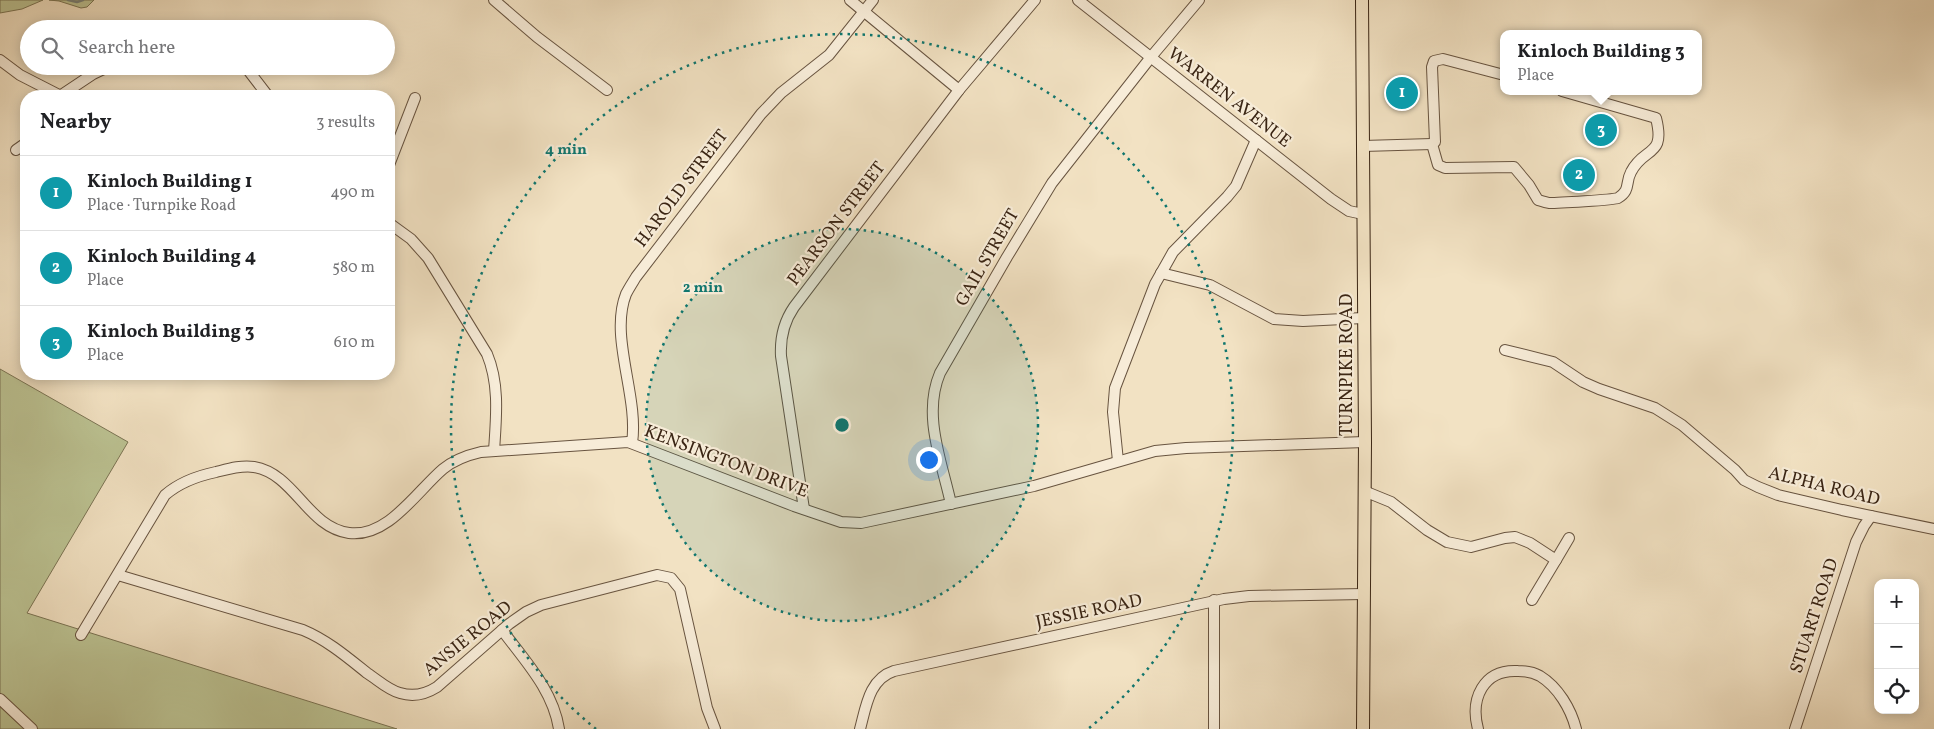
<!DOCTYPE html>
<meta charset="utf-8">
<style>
body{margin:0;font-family:Vollkorn,serif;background:#f2f2f2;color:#202124}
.controls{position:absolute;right:15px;bottom:15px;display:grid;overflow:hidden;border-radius:10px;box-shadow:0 2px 12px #0003}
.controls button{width:45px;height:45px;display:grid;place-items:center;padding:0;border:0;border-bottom:1px solid #e0e0e0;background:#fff;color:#202124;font:25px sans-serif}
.you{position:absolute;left:928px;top:459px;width:18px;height:18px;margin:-12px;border:4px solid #fff;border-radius:50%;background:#1a73e8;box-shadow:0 0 0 8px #1a73e833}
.badge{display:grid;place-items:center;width:32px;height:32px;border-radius:50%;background:#2563eb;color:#fff;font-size:16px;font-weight:700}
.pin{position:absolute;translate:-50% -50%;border:2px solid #fff;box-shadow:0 1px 5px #0006}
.popup{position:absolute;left:1500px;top:30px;width:202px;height:65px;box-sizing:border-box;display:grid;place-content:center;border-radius:10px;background:#fff;filter:drop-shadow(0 1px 4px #0005);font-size:16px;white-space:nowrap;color:#757577}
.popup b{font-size:19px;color:#202124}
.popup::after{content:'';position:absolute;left:50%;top:100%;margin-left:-10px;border:10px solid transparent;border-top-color:#fff}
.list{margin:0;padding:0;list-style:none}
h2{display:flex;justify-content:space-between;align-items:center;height:65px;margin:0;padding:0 20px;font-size:21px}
h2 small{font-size:16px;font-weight:400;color:#757577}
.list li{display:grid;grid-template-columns:32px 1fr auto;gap:15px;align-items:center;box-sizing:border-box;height:75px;padding:0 20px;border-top:1px solid #e0e0e0}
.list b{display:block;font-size:19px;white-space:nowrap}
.list p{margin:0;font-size:16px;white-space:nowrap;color:#757577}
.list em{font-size:16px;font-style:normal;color:#757577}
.icon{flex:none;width:28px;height:28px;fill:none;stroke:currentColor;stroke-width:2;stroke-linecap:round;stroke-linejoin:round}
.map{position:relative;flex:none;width:1934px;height:729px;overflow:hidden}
.search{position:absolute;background:#fff;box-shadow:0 2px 12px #0003;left:20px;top:20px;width:375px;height:55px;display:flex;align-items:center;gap:12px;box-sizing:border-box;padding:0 18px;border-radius:28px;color:#757577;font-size:19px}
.panel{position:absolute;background:#fff;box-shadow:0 2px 12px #0003;left:20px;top:90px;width:375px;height:290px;border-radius:20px}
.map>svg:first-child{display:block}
.green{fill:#bcc393;stroke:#7b7454}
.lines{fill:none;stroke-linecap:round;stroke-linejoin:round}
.stream{stroke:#768079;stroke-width:2.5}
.minor-casing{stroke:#685440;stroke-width:12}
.major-casing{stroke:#3a2514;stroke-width:14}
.minor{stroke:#f7ecd8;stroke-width:10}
.major{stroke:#f2e2c3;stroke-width:12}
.ring{fill:none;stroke:#0f766e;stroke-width:2.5;stroke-dasharray:2.5 5}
.labels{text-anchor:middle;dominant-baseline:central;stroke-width:4.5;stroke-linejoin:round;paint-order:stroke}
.street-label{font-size:18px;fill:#3a2514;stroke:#f7ecd8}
.centre{fill:#0f766e;stroke:#f7ecd8;stroke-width:2.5}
.ring-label{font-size:15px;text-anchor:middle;font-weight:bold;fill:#0f766e;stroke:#f7ecd8;stroke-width:4.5;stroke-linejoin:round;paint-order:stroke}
</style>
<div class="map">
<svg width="1934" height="729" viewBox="0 0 1934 729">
<rect width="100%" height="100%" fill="#f2e2c3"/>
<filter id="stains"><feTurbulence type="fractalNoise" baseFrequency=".004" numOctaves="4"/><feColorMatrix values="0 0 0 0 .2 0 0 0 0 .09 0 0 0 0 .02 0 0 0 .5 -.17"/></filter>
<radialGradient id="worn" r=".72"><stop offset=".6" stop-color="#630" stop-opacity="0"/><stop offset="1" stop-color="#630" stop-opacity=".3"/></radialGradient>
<!-- green -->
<g class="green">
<polygon points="0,0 43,0 22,9 0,13"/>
<polygon points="49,0 94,0 87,7 81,8 59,1"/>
<polygon points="0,369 128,442 27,613 397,729 0,729"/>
</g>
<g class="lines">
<!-- stream -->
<polyline class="stream" points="68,0 77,2 83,0"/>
<defs>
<g id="minor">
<polyline points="494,0 537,37 607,90"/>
<polyline points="850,0 959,90"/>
<polyline points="1078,0 1331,199 1349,211 1363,214"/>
<polyline points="0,60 20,75 61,96"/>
<polyline points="245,66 268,96"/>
<path d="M1504 75 1443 59 1434 61 1432 67 1435 142 1432 144 1438 165 1445 168 1514 167 1529 185 1538 200C1541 201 1545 202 1549 203 1557 203 1613 200 1618 198 1631 190 1625 183 1631 172 1644 146 1666 158 1656 118L1562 91"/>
<polyline points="60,96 93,74 110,66"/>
<polyline points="1363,146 1432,144"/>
<polyline points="16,150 26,143"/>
<polyline points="389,165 415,98"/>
<path d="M389 223 411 239 428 258 487 354C500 385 496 419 494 451"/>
<polyline points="1161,273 1210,285 1274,319 1303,321 1363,318"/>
<polyline points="1505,350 1553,362 1583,382 1599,389 1655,408 1682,425 1735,470 1744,480 1758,487 1778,495 1842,510 1934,529"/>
<path d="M632 443C639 396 609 337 626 294 629 288 633 282 636 277L761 114 781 93 829 55 873 0"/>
<polyline points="1118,461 1113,412 1115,388 1155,284 1173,252 1227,197 1236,186 1256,140"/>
<polyline points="1364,491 1391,502 1427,530 1447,542 1471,547 1505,538 1515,537 1530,543 1556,560 1532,600"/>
<path d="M951 504C942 462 922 415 940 373L1007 257 1052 183 1151 57 1199 0"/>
<path d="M804 509 781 356C780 338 783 323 794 307L959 90 1035 0"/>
<polyline points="1556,560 1569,538"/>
<path d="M118 575 303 630C327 640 347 657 367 673 378 680 388 690 400 693 413 697 426 694 437 687L509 624 526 612 541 605 657 575 671 578 680 589 707 708 715 729"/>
<path d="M502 630C525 661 553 690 559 729"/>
<path d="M81 635 165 495C180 482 197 476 216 472 228 469 241 465 254 467 295 474 307 527 349 533 388 538 417 491 443 469 454 460 468 455 481 452L628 442 794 506 841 522 861 523 1034 486 1155 451 1186 448 1365 442"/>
<polyline points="0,699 32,729"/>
<path d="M860 729C866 707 869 679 894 671L1224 599 1249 596 1363 594"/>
<polyline points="1214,729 1214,600"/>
<path d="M1478 729C1470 699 1483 669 1518 671 1525 671 1533 672 1540 676 1558 687 1571 709 1576 729"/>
<polyline points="1795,729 1856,542 1864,526 1871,516"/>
</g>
<polyline id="major" points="1362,0 1365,442 1363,729"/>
</defs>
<!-- minor casing -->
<use href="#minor" class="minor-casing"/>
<!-- major casing -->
<use href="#major" class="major-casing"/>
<!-- minor -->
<use href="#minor" class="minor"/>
<!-- major -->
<use href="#major" class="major"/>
</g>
<!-- distance rings -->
<circle cx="842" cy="425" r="196" fill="#0f766e" fill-opacity=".12"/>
<g class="ring">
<circle cx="842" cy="425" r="196"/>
<path d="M596 729A391 391 0 1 1 1088 729"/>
</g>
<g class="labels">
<!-- street labels -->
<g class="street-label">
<text transform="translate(1229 98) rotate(38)">WARREN AVENUE</text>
<text transform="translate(682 189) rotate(-53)">HAROLD STREET</text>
<text transform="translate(837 224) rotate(-53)">PEARSON STREET</text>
<text transform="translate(988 258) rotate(-60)">GAIL STREET</text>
<text transform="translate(1347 365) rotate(-90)">TURNPIKE ROAD</text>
<text transform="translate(726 462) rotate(21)">KENSINGTON DRIVE</text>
<text transform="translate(1824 487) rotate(14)">ALPHA ROAD</text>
<text transform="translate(1089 612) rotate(-12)">JESSIE ROAD</text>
<text transform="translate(1815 616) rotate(-72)">STUART ROAD</text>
<text transform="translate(468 639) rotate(-39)">ANSIE ROAD</text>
</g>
</g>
<circle cx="842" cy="425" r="8" class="centre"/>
<g class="ring-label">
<text x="566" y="154">4 min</text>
<text x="703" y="292">2 min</text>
</g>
<rect width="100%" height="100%" filter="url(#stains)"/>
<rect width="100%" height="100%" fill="url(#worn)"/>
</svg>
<div class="controls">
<button>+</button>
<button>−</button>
<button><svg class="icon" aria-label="locate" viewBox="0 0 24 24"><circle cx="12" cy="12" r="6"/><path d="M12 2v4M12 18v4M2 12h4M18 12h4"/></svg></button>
</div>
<div class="you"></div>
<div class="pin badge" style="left:1402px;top:93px;background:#0f9aa8">1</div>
<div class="pin badge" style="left:1579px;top:175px;background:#0f9aa8">2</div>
<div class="pin badge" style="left:1601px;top:130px;background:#0f9aa8">3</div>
<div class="popup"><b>Kinloch Building 3</b>Place</div>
<div class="search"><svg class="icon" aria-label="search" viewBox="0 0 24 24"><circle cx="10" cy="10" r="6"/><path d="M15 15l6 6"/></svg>Search here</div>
<section class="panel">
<h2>Nearby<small>3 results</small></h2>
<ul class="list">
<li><span class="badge" style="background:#0f9aa8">1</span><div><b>Kinloch Building 1</b><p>Place · Turnpike Road</p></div><em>490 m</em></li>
<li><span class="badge" style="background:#0f9aa8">2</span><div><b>Kinloch Building 4</b><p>Place</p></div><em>580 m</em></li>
<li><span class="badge" style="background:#0f9aa8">3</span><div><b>Kinloch Building 3</b><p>Place</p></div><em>610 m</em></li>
</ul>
</section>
</div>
